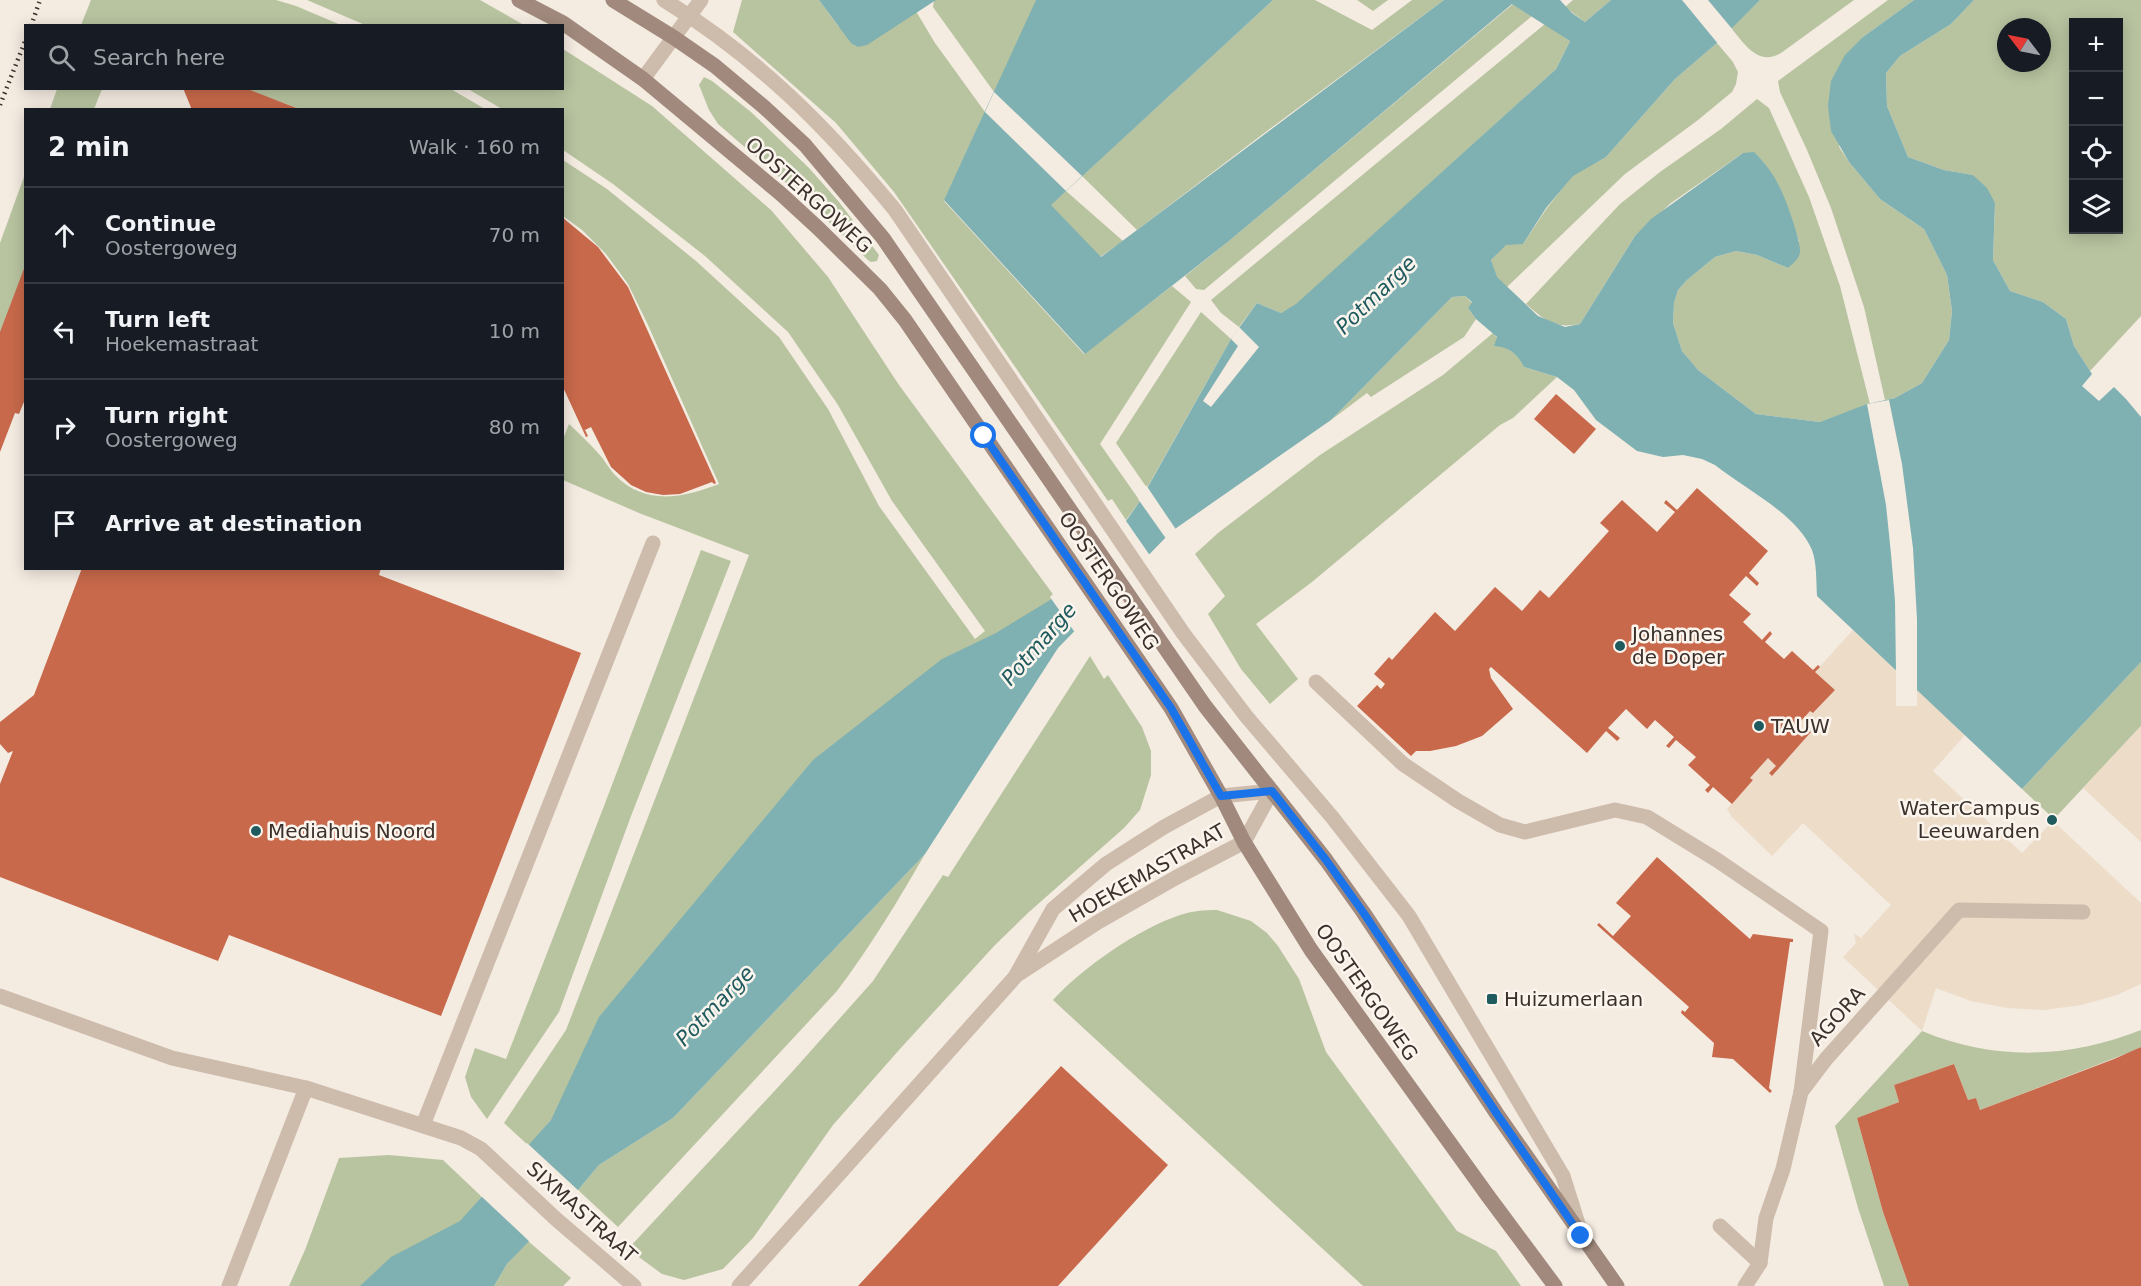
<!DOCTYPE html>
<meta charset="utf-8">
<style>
body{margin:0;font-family:"DejaVu Sans",sans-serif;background:#242831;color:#f1f3f6}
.controls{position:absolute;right:18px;top:18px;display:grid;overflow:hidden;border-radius:0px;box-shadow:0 3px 15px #0003}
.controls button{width:54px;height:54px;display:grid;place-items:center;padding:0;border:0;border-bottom:2px solid #363941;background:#171b24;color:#f1f3f6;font:30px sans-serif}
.compass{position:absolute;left:1997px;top:18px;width:54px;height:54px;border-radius:50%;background:#171b24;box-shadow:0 3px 15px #0003;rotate:302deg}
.stop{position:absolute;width:18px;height:18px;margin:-14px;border:4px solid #1a73e8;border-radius:50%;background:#fff}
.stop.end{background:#1a73e8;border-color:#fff;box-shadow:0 2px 6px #0008}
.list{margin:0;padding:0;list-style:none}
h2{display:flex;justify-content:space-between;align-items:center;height:78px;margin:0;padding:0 24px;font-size:26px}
h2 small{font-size:20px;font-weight:400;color:#9ea1a6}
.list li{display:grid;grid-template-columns:39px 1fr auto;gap:18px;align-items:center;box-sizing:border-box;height:96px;padding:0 24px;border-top:2px solid #363941}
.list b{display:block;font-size:22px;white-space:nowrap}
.list p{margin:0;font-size:20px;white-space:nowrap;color:#9ea1a6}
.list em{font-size:20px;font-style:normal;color:#9ea1a6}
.icon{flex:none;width:33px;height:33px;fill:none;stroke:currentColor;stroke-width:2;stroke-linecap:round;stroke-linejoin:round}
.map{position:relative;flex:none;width:2141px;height:1286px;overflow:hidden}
.search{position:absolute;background:#171b24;box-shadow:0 3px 15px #0003;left:24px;top:24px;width:540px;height:66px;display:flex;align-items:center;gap:15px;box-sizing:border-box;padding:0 21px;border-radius:0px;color:#9ea1a6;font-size:22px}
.panel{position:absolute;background:#171b24;box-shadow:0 3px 15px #0003;left:24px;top:108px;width:540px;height:462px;border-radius:0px}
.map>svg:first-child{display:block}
.green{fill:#b8c4a0;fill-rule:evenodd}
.plaza{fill:#ecdcc8}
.water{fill:#7fb0b2}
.pier{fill:#f4ebe1}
.building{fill:#c8694b}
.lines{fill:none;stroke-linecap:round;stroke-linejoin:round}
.service{stroke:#cdbbac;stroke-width:15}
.minor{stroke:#cdbbac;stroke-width:15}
.secondary{stroke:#a18a7d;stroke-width:15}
.rail{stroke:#3b302b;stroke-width:4.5;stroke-dasharray:1.5 4.5;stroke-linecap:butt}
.route{stroke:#1a73e8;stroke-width:8}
.poi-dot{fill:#1f5a5e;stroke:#fbf5ee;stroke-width:2}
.labels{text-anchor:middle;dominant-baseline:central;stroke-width:5;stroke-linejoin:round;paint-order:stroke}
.street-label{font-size:20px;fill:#3b302b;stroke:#fbf5ee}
.poi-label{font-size:20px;fill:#3b302b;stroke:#fbf5ee;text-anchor:start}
.water-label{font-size:21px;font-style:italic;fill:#1f5a5e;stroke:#fbf5ee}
</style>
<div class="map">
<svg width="2141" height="1286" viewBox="0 0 2141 1286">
<rect width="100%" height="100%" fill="#f4ebe1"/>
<!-- green -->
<g class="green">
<polygon points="91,0 276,0 296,6 341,25 81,25"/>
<polygon points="307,0 480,0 524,25 365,25"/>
<polygon points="742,0 819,0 839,27 916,0 917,13 935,43 985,112 944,201 1084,354 1172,286 1191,302 1100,444 1140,501 1126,520 1112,499 1108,501 894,192 836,123 733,32"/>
<polygon points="934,0 1039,0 1004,101 994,92 933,7"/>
<polygon points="1273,0 1315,0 1372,30 1412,0 1444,0 1259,137 1137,230 1082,176"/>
<polygon points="1357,0 1388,0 1373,11"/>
<polygon points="1573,0 1611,0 1585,22 1565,7"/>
<path d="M1760 0H1854L1781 53C1758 67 1744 43 1731 28Z"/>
<polygon points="1888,0 1914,0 1863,37 1839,147 1849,162 1880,199 1924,229 1947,275 1952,311 1949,340 1922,383 1895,398 1885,400 1864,307 1831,208 1807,150 1780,92 1778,81"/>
<path d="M1974 0H2141V316L2090 371 2074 346 2066 319 2043 302 2010 291 1993 260 1995 203 1973 175 1944 170 1908 157 1887 106 1886 73 1900 56 1951 24ZM2074 22H2118V230H2074ZM2006 27H2042V63H2006Z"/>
<polygon points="1513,4 1532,16 1204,290 1196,289 1185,276 1229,241"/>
<polygon points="1545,24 1570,41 1556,69 1296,305 1281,313 1257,303 1239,327 1221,313 1211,300"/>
<polygon points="1717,43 1733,62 1738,72 1736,84 1732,92 1698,120 1625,174 1507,287 1496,277 1491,260 1506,244 1523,244 1547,208 1573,175 1606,157 1675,79"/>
<path d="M563 49 652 106 771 210 828 277 899 385 1055 597 551 1120 529 1146 504 1123 566 1030 749 555 639 513 563 480V439L569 424C579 433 589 443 598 453 605 460 609 469 615 475 645 506 683 498 719 484L648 325 628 284 606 254 582 230 563 216V160L607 189 696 261 779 337 828 409 879 506 975 639 985 631 892 501 838 405 788 332 705 256 613 184 563 150 562 110 502 109 468 89 562 88Z"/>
<polygon points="704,77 712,81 751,112 809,168 839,202 879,255 877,261 871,262 868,260 808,202 718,124 709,110 699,85"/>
<polygon points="57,89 57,88 102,89 94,109 50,109"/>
<polygon points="246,89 451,89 485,109 300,109"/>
<path d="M1757 99 1769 108 1809 197 1840 286 1870 404 1820 422 1756 414 1698 370 1682 351 1673 323 1674 303 1678 290 1687 280 1715 257 1736 251 1757 255 1788 268 1799 241 1791 220 1753 153H1743L1671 203 1635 236 1580 324C1553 329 1545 320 1526 304L1620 204 1660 172 1721 129Z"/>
<polygon points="25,174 25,289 0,356 0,243"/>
<polygon points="1066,191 1123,241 1100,257 1050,205"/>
<polygon points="1465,296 1472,303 1468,308 1476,319 1464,337 1371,397 1367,393 1331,420 1452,297"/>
<polygon points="1201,312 1231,339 1147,488 1116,443"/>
<polygon points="1493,333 1504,347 1518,355 1524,367 1557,377 1513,418 1500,425 1312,582 1256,624 1298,679 1270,704 1241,669 1208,614 1225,596 1195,554 1218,533 1320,455 1443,375"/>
<polygon points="701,550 731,561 631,816 559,1012 487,1119 471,1097 465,1077 475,1048 506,1059 604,806"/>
<polygon points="1090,656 1104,679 1108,675 1142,727 1151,751 1151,775 1140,810 1124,828 1029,912 995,945 899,1050 833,1125 753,1238 723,1269 684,1280 662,1274 628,1249 792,1072 873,981 943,875 948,877"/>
<polygon points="2141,662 2141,726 2054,819 2022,789"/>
<path d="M925 854C898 901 870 947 837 991L618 1227 578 1190 599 1165 673 1118Z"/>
<path d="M1217 910 1251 921 1267 933 1278 946 1299 979 1326 1052 1457 1231 1496 1251 1521 1286H1363L1053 1000C1082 968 1138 929 1180 915 1192 911 1204 910 1217 910Z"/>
<path d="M2141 1030V1047L2133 1051 1980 1110 1976 1098 1968 1100 1954 1064 1894 1085 1899 1102 1857 1118 1883 1212 1909 1286H1884L1858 1208 1835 1126 1922 1031C1994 1061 2068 1059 2141 1030Z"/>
<polygon points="389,1155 443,1160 482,1197 405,1286 289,1286 305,1250 339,1158"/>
<polygon points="528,1241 571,1278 563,1286 494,1286 507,1264"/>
</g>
<!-- plaza -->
<g class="plaza">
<polygon points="1853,630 1896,670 1896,706 1917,706 1917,690 1965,735 1933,771 2022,853 2053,821 2141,903 2141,984 2117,995 2081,1005 2044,1010 2007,1008 1971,1001 1936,988 1922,1031 1843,957 1856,943 1854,933 1861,938 1891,905 1803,823 1772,856 1732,817 1727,809 1753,780 1750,778 1768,758 1776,766 1769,773 1772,776 1811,732 1808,730 1802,737 1793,730 1810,711 1814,713 1835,690 1815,672"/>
<polygon points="2141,726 2141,842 2083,788"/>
</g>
<!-- water -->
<g class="water">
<polygon points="819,0 936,0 867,45 858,47 851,43"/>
<path d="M1036 0H1273L1051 205 1101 257 1444 0H1560L1572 13 1585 22 1611 0H1760L1717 43 1675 79 1606 157 1573 176 1546 208 1523 244 1506 245 1491 260 1497 277 1538 316 1565 327 1580 324 1635 236 1651 219 1743 153 1754 152C1764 162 1773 173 1779 186 1785 196 1802 244 1800 253 1798 260 1793 263 1788 268L1757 255 1736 251 1715 257 1687 280 1678 290 1674 303 1673 323 1682 351 1698 370 1756 414 1820 422 1867 404 1895 398 1922 383 1949 340 1952 311 1947 275 1924 229 1880 199 1849 162 1831 131 1828 106 1831 81 1845 55 1863 37 1914 0H1974L1951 24 1900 56 1886 73 1887 106 1908 157 1944 170 1973 175 1987 188 1995 203 1993 260 2010 291 2043 302 2066 319 2074 346 2092 374 2082 386 2099 401 2114 387 2126 399 2141 417V662L2022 789 1817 596C1816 582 1817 563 1812 550 1797 514 1745 489 1715 465L1702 459 1683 455 1663 457 1637 451 1596 420 1574 390 1557 377 1524 367C1517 353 1509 347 1494 346L1497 337 1476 319 1468 308 1472 302 1465 296 1452 297 1331 420 1172 531 1058 648 925 854 673 1118 599 1165 578 1190 507 1264 494 1286H360L391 1257 460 1221 551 1120 599 1017 813 760 942 659 996 633 1055 597 1126 521 1140 501 1231 339 1257 303 1281 313 1296 304 1556 69 1570 41 1512 4 1229 241 1085 354 944 200Z"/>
</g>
<!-- pier -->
<g class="pier">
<polygon points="1682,0 1708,0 1733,30 1719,45"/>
<polygon points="994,92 1082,176 1066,191 985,112"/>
<polygon points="1239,327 1259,347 1211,407 1203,401 1238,346 1231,339"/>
<polygon points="1889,400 1902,464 1913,548 1917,619 1917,694 1896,674 1895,601 1891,554 1886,505 1867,404"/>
<polygon points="1146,485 1177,531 1167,540 1138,499"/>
<polygon points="1124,518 1151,557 1076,634 1050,597"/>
<polygon points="527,1143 580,1192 531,1243 480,1195"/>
</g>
<!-- building -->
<g class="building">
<polygon points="183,88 245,88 299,109 192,110"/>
<polygon points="562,217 598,247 628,287 716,483 714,484 712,482 680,494 663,495 646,492 631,485 611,467 591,427 585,430 588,436 586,437 562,385"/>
<polygon points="25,266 26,397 19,414 15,413 0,452 0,332"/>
<polygon points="1556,394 1596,429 1574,454 1534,419"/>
<polygon points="1697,488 1768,551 1749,573 1759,583 1757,586 1746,576 1729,595 1751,614 1743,622 1762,640 1770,631 1772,634 1765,642 1784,659 1792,651 1813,670 1818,665 1820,667 1815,672 1835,690 1813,713 1810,711 1793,730 1802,737 1808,730 1811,732 1772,776 1769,773 1776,766 1768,758 1750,778 1753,780 1732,804 1713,787 1708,793 1705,790 1710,785 1688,765 1696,757 1676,740 1669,748 1666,746 1674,737 1655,720 1647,729 1626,709 1608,728 1620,738 1617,741 1606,731 1587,753 1491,667 1489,669 1491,678 1513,709 1482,736 1456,746 1430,751 1416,751 1411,756 1357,706 1377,685 1381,689 1385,684 1374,674 1389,657 1392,660 1435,612 1455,631 1495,587 1522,611 1540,590 1549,598 1609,531 1600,523 1622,500 1657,532 1675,512 1664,503 1666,500 1677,510"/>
<polygon points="82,568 381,568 379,575 581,653 441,1016 229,935 218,961 0,877 0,784 13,751 8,753 0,744 0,722 34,695"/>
<polygon points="1657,857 1750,939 1753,934 1793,939 1793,942 1790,942 1769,1088 1772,1091 1770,1093 1733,1059 1712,1057 1714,1043 1681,1013 1682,1010 1685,1012 1689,1007 1597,925 1599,923 1613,936 1631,916 1616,903"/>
<polygon points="2141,1047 2141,1286 1909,1286 1883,1212 1857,1118 1899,1102 1894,1085 1954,1064 1968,1100 1976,1098 1980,1110 2114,1059"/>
<polygon points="1061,1066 1168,1165 1099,1241 1058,1286 858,1286"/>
</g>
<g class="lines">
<!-- service -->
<g class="service">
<path d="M664 0C756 56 827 127 895 210L1183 633 1246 716 1332 817 1409 916 1563 1176 1580 1230"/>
<polyline points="643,79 701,0"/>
<polyline points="1316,682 1403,764 1458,801 1500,825 1525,832 1615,810 1647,817 1717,860 1821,931 1801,1092"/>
<polyline points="0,996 172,1058 306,1088 461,1138 481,1149 556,1219 634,1286"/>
<polyline points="423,1125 653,543"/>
<polyline points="1720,1226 1760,1263"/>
<polyline points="229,1286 306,1088"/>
<polyline points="1745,1286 1760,1263 1766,1218 1783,1169 1801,1092 1826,1059 1959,910 2083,912"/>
</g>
<!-- minor -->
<g class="minor">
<polyline points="1017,975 1098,922 1177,877 1244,842 1272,791"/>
<polyline points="739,1286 1015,977 1053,909 1106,864 1164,827 1221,796 1272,791"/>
</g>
<!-- secondary -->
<g class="secondary">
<polyline points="519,0 563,23 643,79 781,194 818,228 880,289 905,320 1171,708 1221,796 1244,842 1311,950 1488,1196 1555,1286"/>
<polyline points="613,0 673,37 715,66 764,107 805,145 883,238 1205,706 1326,860 1363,912 1497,1114 1617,1286"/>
</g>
<!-- rail -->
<g class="rail">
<polyline points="31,26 40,0"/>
<polyline points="0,105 26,39"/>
</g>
</g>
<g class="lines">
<!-- route -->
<polyline class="route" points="984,436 1171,708 1221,796 1272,791 1326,860 1363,912 1497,1114 1581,1236"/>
</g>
<!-- markers -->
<g class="poi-dot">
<circle cx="1620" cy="646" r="6"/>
<circle cx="1759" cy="726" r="6"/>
<circle cx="2052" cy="820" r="6"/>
<circle cx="256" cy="831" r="6"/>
<rect x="1486" y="993" width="12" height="12" rx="3"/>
</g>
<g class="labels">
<!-- street labels -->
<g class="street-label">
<text transform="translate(809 195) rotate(42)">OOSTERGOWEG</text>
<text transform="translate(1109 581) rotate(56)">OOSTERGOWEG</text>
<text transform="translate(1147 873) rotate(-30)">HOEKEMASTRAAT</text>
<text transform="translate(1367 992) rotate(55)">OOSTERGOWEG</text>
<text transform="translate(1837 1016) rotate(-48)">AGORA</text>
<text transform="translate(582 1212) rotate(42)">SIXMASTRAAT</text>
</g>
<!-- poi labels -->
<g class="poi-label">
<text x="1632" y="634">Johannes<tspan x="1632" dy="23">de Doper</tspan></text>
<text x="1771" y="726">TAUW</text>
<text x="2040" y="808" text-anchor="end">WaterCampus<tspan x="2040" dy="23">Leeuwarden</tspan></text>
<text x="268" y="831">Mediahuis Noord</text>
<text x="1504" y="999">Huizumerlaan</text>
</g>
<!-- water labels -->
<g class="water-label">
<text transform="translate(1376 295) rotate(-44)">Potmarge</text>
<text transform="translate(1039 644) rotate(-49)">Potmarge</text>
<text transform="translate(715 1006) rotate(-46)">Potmarge</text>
</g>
</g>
</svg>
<div class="controls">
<button>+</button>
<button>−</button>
<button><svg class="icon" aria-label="locate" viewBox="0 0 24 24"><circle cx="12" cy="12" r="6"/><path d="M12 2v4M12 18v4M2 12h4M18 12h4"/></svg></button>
<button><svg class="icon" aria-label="layers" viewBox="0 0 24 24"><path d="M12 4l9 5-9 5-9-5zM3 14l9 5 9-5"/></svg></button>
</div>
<svg class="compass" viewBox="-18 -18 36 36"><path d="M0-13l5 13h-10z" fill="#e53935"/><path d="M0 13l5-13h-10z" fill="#9ea1a6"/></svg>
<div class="stop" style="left:984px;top:436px"></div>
<div class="stop end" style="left:1581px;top:1236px"></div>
<div class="search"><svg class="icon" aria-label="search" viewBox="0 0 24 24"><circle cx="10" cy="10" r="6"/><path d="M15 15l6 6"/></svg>Search here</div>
<section class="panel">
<h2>2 min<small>Walk · 160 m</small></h2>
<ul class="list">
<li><svg class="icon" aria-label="ahead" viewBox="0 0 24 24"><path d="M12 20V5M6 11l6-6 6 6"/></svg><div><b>Continue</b><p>Oostergoweg</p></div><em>70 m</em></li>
<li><svg class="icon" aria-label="left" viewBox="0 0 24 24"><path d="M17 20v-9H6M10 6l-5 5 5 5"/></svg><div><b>Turn left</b><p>Hoekemastraat</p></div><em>10 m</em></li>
<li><svg class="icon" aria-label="right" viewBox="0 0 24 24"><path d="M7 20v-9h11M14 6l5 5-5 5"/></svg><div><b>Turn right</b><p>Oostergoweg</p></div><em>80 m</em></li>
<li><svg class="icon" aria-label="arrive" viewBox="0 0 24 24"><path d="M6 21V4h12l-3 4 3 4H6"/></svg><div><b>Arrive at destination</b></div></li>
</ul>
</section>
</div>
